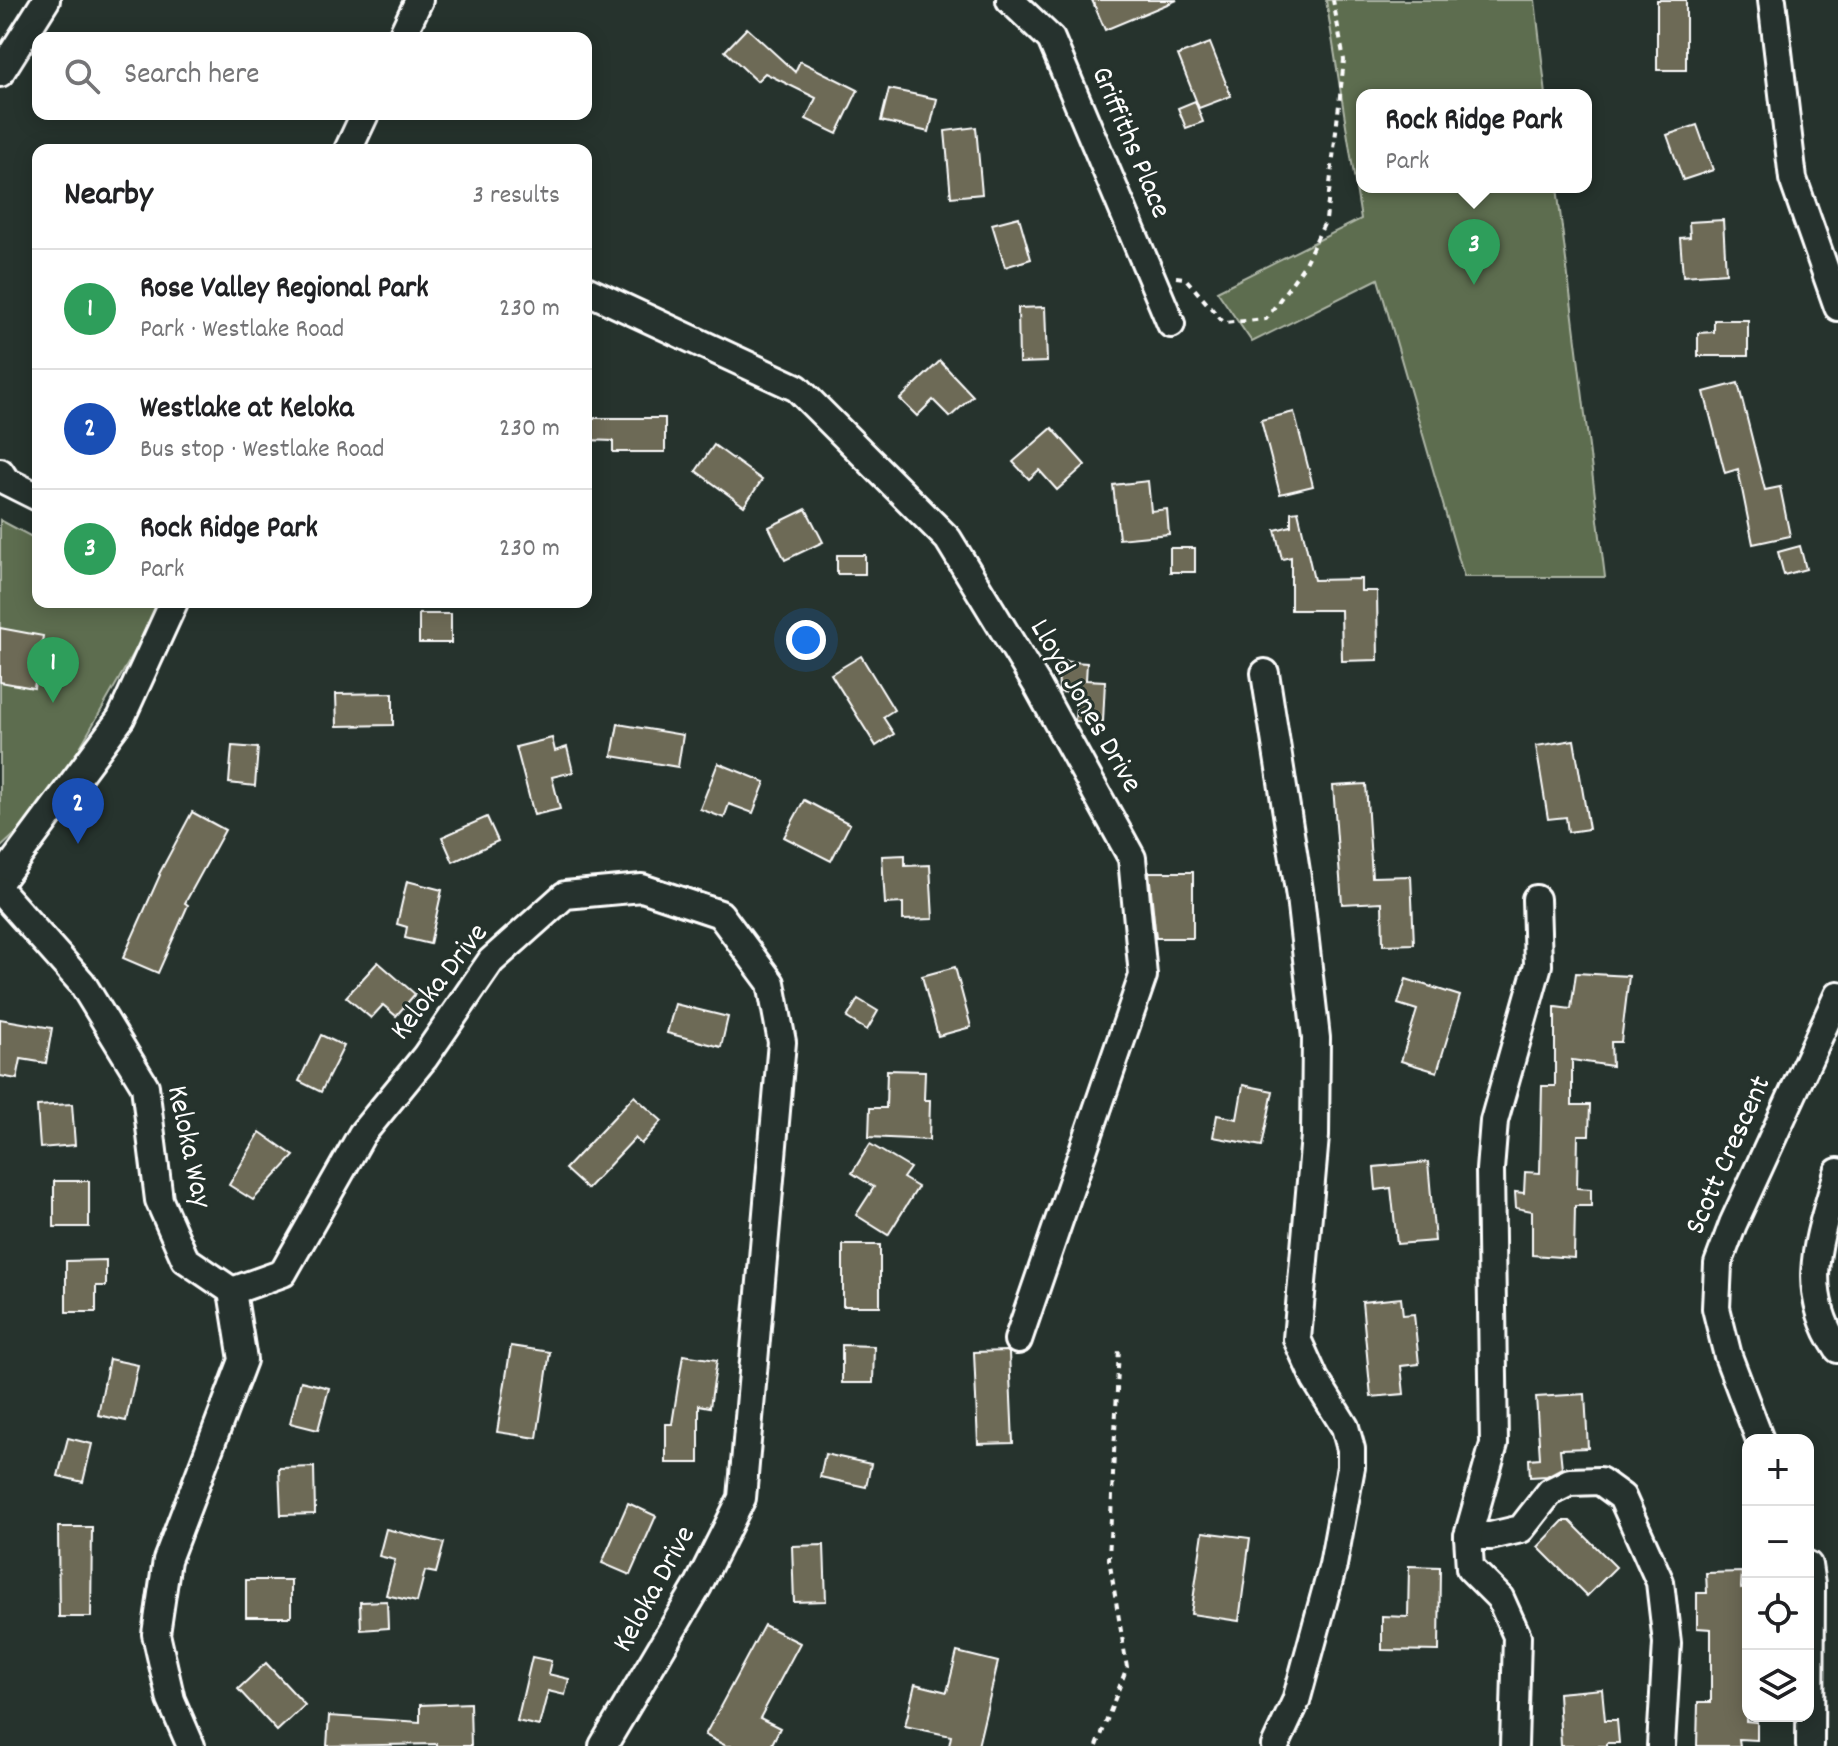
<!DOCTYPE html>
<meta charset="utf-8">
<style>
body{margin:0;font-family:Dekko,sans-serif;background:#f6f6f6;color:#202124}
.controls{position:absolute;right:24px;bottom:24px;display:grid;overflow:hidden;border-radius:16px;box-shadow:0 4px 20px #0003}
.controls button{width:72px;height:72px;display:grid;place-items:center;padding:0;border:0;border-bottom:2px solid #e0e0e0;background:#fff;color:#202124;font:40px sans-serif}
.you{position:absolute;left:806px;top:640px;width:28px;height:28px;margin:-20px;border:6px solid #fff;border-radius:50%;background:#1a73e8;box-shadow:0 0 0 12px #1a73e833}
.badge{display:grid;place-items:center;width:52px;height:52px;border-radius:50%;background:#847042;color:#fff;font-size:26px;font-weight:700}
.pin{position:absolute;translate:-50% -66px;filter:drop-shadow(0 2px 4px #0008)}
.pin::after{content:'';position:absolute;top:42px;width:28px;height:24px;background:inherit;clip-path:polygon(0 0,100% 0,50% 100%)}
.popup{position:absolute;left:1356px;top:89px;width:236px;height:104px;box-sizing:border-box;display:grid;place-content:center;border-radius:16px;background:#fff;filter:drop-shadow(0 2px 6px #0005);font-size:26px;white-space:nowrap;color:#757577}
.popup b{font-size:30px;color:#202124}
.popup::after{content:'';position:absolute;left:50%;top:100%;margin-left:-16px;border:16px solid transparent;border-top-color:#fff}
.list{margin:0;padding:0;list-style:none}
h2{display:flex;justify-content:space-between;align-items:center;height:104px;margin:0;padding:0 32px;font-size:34px}
h2 small{font-size:26px;font-weight:400;color:#757577}
.list li{display:grid;grid-template-columns:52px 1fr auto;gap:24px;align-items:center;box-sizing:border-box;height:120px;padding:0 32px;border-top:2px solid #e0e0e0}
.list b{display:block;font-size:30px;white-space:nowrap}
.list p{margin:0;font-size:26px;white-space:nowrap;color:#757577}
.list em{font-size:26px;font-style:normal;color:#757577}
.icon{flex:none;width:44px;height:44px;fill:none;stroke:currentColor;stroke-width:2;stroke-linecap:round;stroke-linejoin:round}
.map{position:relative;flex:none;width:1838px;height:1746px;overflow:hidden}
.search{position:absolute;background:#fff;box-shadow:0 4px 20px #0003;left:32px;top:32px;width:560px;height:88px;display:flex;align-items:center;gap:20px;box-sizing:border-box;padding:0 28px;border-radius:16px;color:#757577;font-size:30px}
.panel{position:absolute;background:#fff;box-shadow:0 4px 20px #0003;left:32px;top:144px;width:560px;height:464px;border-radius:16px}
.map>svg:first-child{display:block}
.green{fill:#5d6d4f;stroke:#aeb6a7;stroke-width:2}
.building{fill:#6d6a56;stroke:#fff;stroke-width:2}
.lines{fill:none;stroke-linecap:round;stroke-linejoin:round}
.minor-casing{stroke:#fff;stroke-width:32}
.path{stroke:#fff;stroke-width:4;stroke-dasharray:6 6;stroke-linecap:butt}
.minor{stroke:#26332d;stroke-width:26}
.labels{text-anchor:middle;dominant-baseline:central;stroke-width:6;stroke-linejoin:round;paint-order:stroke}
.street-label{font-size:30px;fill:#fff;stroke:#26332d}
</style>
<div class="map">
<svg width="1838" height="1746" viewBox="0 0 1838 1746">
<rect width="100%" height="100%" fill="#26332d"/>
<filter id="ink" filterUnits="userSpaceOnUse"><feTurbulence type="fractalNoise" baseFrequency=".0125" numOctaves="2"/><feDisplacementMap in="SourceGraphic" scale="16" xChannelSelector="R" yChannelSelector="G"/><feConvolveMatrix kernelMatrix="1 2 1 2 8 2 1 2 1" color-interpolation-filters="sRGB"/></filter>
<g filter="url(#ink)">
<!-- green -->
<g class="green">
<polygon points="1326,0 1535,0 1546,95 1362,95 1362,187 1557,187 1605,577 1464,577 1378,279 1252,342 1217,291 1361,219"/>
<polygon points="0,520 38,540 38,602 163,602 47,805 0,848"/>
</g>
<!-- building -->
<g class="building">
<polygon points="1092,0 1177,0 1105,30"/>
<rect x="1657" y="0" width="29" height="70"/>
<polygon points="747,28 795,72 800,61 858,90 837,134 806,119 816,98 765,73 757,81 725,51"/>
<polygon points="1210,43 1231,96 1199,108 1178,55"/>
<polygon points="889,89 937,99 929,132 881,121"/>
<polygon points="1195,101 1203,122 1186,128 1178,108"/>
<polygon points="1697,125 1713,170 1683,180 1667,135"/>
<polygon points="976,127 982,194 951,197 945,131"/>
<polygon points="1019,217 1031,259 1005,267 992,224"/>
<polygon points="1723,220 1726,273 1683,276 1680,238 1690,237 1689,222"/>
<polygon points="1045,307 1047,362 1019,363 1018,308"/>
<polygon points="1714,320 1748,320 1748,356 1698,356 1698,333 1714,332"/>
<polygon points="940,361 973,396 950,417 933,400 917,416 900,399"/>
<polygon points="1738,383 1765,490 1780,487 1790,536 1753,544 1738,469 1725,473 1704,392"/>
<polygon points="1294,412 1313,486 1280,494 1261,420"/>
<polygon points="586,418 665,418 665,452 613,452 613,441 586,440"/>
<polygon points="1052,428 1085,465 1057,490 1039,470 1029,479 1013,462"/>
<polygon points="714,445 762,480 744,506 696,471"/>
<polygon points="1148,481 1151,511 1167,509 1169,534 1119,539 1113,485"/>
<polygon points="806,509 823,542 785,560 769,527"/>
<polygon points="1298,511 1314,580 1361,579 1361,591 1377,591 1378,660 1342,661 1341,610 1291,610 1291,557 1282,559 1275,530 1291,526 1291,512"/>
<polygon points="1800,546 1806,569 1784,575 1778,552"/>
<rect x="1170" y="548" width="25" height="24"/>
<rect x="837" y="555" width="28" height="19"/>
<rect x="419" y="614" width="32" height="29"/>
<polygon points="0,628 43,636 34,688 0,682"/>
<polygon points="861,656 894,710 883,717 894,734 876,746 831,674"/>
<polygon points="1058,661 1087,663 1086,680 1105,681 1103,722 1075,721 1077,693 1059,692"/>
<polygon points="393,693 393,725 337,726 336,694"/>
<polygon points="618,724 683,735 678,767 612,756"/>
<polygon points="552,738 555,751 567,747 573,772 552,777 560,809 534,815 516,747"/>
<polygon points="1574,740 1589,829 1568,832 1566,817 1548,819 1536,746"/>
<polygon points="232,746 258,748 255,786 229,783"/>
<polygon points="718,763 765,782 753,813 729,804 724,818 700,809"/>
<polygon points="1366,784 1372,877 1411,876 1414,944 1383,945 1382,902 1342,904 1333,786"/>
<polygon points="804,800 850,824 831,861 784,837"/>
<polygon points="192,812 225,830 185,903 188,905 158,973 123,958 160,875 159,874"/>
<polygon points="487,817 498,841 453,862 442,837"/>
<polygon points="905,855 905,866 930,865 933,919 903,920 903,903 885,904 882,856"/>
<polygon points="1149,872 1193,872 1193,938 1156,938"/>
<polygon points="407,881 442,890 430,944 405,938 407,927 397,924"/>
<polygon points="378,962 415,994 396,1016 383,1005 371,1018 346,997"/>
<polygon points="955,967 971,1027 938,1036 922,976"/>
<polygon points="1576,973 1629,976 1621,1042 1611,1042 1612,1066 1572,1060 1572,1105 1590,1105 1589,1135 1578,1135 1577,1188 1591,1189 1591,1206 1575,1206 1574,1258 1532,1255 1532,1211 1516,1208 1515,1192 1524,1193 1525,1172 1540,1173 1542,1086 1555,1086 1555,1007 1571,1009"/>
<polygon points="1406,979 1460,996 1437,1072 1401,1061 1417,1010 1398,1004"/>
<polygon points="858,999 878,1011 867,1030 847,1018"/>
<polygon points="675,1004 728,1017 721,1047 667,1033"/>
<polygon points="0,1019 52,1028 46,1063 21,1059 17,1079 0,1076"/>
<polygon points="321,1035 344,1046 321,1092 299,1081"/>
<polygon points="887,1070 925,1071 924,1100 930,1100 929,1140 869,1137 870,1108 886,1108"/>
<polygon points="1243,1085 1273,1091 1262,1146 1213,1137 1217,1115 1237,1119"/>
<polygon points="634,1096 662,1121 641,1144 635,1138 587,1189 565,1169"/>
<polygon points="72,1104 75,1145 40,1148 37,1106"/>
<polygon points="260,1132 294,1156 253,1200 229,1185"/>
<polygon points="870,1144 910,1168 903,1178 918,1187 888,1235 856,1215 874,1187 852,1173"/>
<polygon points="1428,1162 1435,1241 1397,1244 1391,1188 1376,1190 1374,1167"/>
<rect x="54" y="1181" width="35" height="46"/>
<rect x="843" y="1245" width="37" height="61"/>
<polygon points="106,1260 106,1286 96,1286 96,1312 66,1312 66,1261"/>
<polygon points="1401,1298 1403,1315 1414,1314 1419,1364 1401,1366 1404,1394 1371,1397 1362,1302"/>
<polygon points="842,1345 874,1346 873,1383 842,1383"/>
<polygon points="511,1346 550,1352 537,1438 497,1432"/>
<polygon points="1007,1351 1009,1353 1013,1443 978,1444 974,1352"/>
<polygon points="683,1355 717,1360 710,1407 699,1405 699,1463 666,1463 666,1424 672,1424"/>
<polygon points="109,1359 138,1365 126,1421 98,1415"/>
<polygon points="301,1381 329,1388 318,1430 290,1423"/>
<polygon points="1585,1394 1588,1448 1560,1449 1562,1468 1547,1476 1530,1477 1529,1459 1540,1458 1536,1397"/>
<polygon points="68,1438 92,1444 83,1482 58,1476"/>
<polygon points="825,1454 871,1464 866,1487 820,1477"/>
<polygon points="314,1467 315,1514 281,1515 279,1468"/>
<polygon points="628,1503 656,1516 630,1575 602,1563"/>
<polygon points="1563,1521 1570,1521 1616,1567 1587,1596 1538,1547"/>
<polygon points="58,1527 92,1527 91,1617 59,1617"/>
<polygon points="386,1529 444,1543 436,1573 425,1571 417,1602 386,1595 395,1560 379,1556"/>
<polygon points="1203,1532 1250,1538 1239,1621 1191,1614"/>
<polygon points="824,1545 826,1601 794,1602 792,1546"/>
<polygon points="1409,1566 1440,1567 1439,1651 1382,1650 1382,1616 1408,1617"/>
<polygon points="1742,1572 1741,1588 1748,1589 1746,1721 1757,1722 1757,1740 1739,1739 1740,1746 1697,1746 1698,1702 1711,1702 1711,1629 1697,1628 1697,1593 1707,1593 1706,1573"/>
<rect x="246" y="1580" width="45" height="37"/>
<polygon points="387,1601 388,1628 361,1630 360,1602"/>
<polygon points="764,1625 800,1643 760,1718 780,1728 771,1746 726,1746 705,1735"/>
<polygon points="957,1652 998,1662 978,1746 949,1746 951,1736 905,1726 915,1684 947,1692"/>
<polygon points="532,1657 551,1661 548,1674 569,1679 565,1695 548,1691 539,1726 517,1721"/>
<polygon points="266,1663 305,1705 277,1731 238,1689"/>
<polygon points="1602,1689 1605,1720 1617,1720 1619,1743 1607,1743 1607,1746 1561,1746 1558,1693"/>
<polygon points="470,1703 471,1746 437,1746 437,1744 327,1746 329,1716 420,1722 420,1705"/>
</g>
<g class="lines">
<defs>
<g id="minor">
<polyline points="1010,0 1051,39 1171,324"/>
<polyline points="1772,0 1793,179 1838,307"/>
<polyline points="401,38 419,0"/>
<polyline points="0,73 46,0"/>
<polyline points="348,150 365,114"/>
<polyline points="586,290 797,388 948,539 1037,685 1132,858 1143,976 1018,1340"/>
<polyline points="0,472 6,481 38,497"/>
<polyline points="1265,673 1300,897 1316,1038 1315,1136 1297,1339 1315,1379 1345,1427 1351,1449 1351,1467 1333,1565 1296,1701 1275,1746"/>
<polyline points="0,881 121,718 174,602"/>
<polyline points="0,891 82,983 145,1086 159,1200 185,1259 232,1291"/>
<path d="M1838 1172C1820 1237 1797 1287 1838 1349"/>
<polyline points="1760,1440 1728,1356 1716,1308 1718,1264 1733,1224 1838,995"/>
<polyline points="1468,1536 1491,1536 1521,1529 1550,1492 1570,1482 1600,1481 1622,1497 1660,1582 1667,1643 1661,1746"/>
<polyline points="1808,1565 1811,1585 1810,1746"/>
<polyline points="191,1746 171,1700 156,1634 167,1560 243,1360 232,1291 283,1273 362,1134 425,1057 491,961 565,895 642,888 720,914 771,983 782,1042 742,1498 698,1586 603,1746"/>
<polyline points="1514,1746 1517,1636 1500,1598 1470,1568 1468,1536 1494,1444 1490,1170 1494,1121 1538,965 1536,899"/>
</g>
</defs>
<!-- minor casing -->
<use href="#minor" class="minor-casing"/>
<!-- path -->
<g class="path">
<polyline points="1176,277 1185,278 1224,323 1266,319 1303,267 1326,220 1344,60 1333,0"/>
<polyline points="1097,1746 1127,1667 1109,1559 1119,1348"/>
</g>
<!-- minor -->
<use href="#minor" class="minor"/>
</g>
</g>
<g class="labels">
<!-- street labels -->
<g class="street-label">
<text transform="translate(1129 143) rotate(67)">Griffiths Place</text>
<text transform="translate(1084 707) rotate(60)">Lloyd Jones Drive</text>
<text transform="translate(441 983) rotate(-52)">Keloka Drive</text>
<text transform="translate(187 1147) rotate(78)">Keloka Way</text>
<text transform="translate(1730 1156) rotate(-66)">Scott Crescent</text>
<text transform="translate(656 1590) rotate(-61)">Keloka Drive</text>
</g>
</g>
</svg>
<div class="controls">
<button>+</button>
<button>−</button>
<button><svg class="icon" aria-label="locate" viewBox="0 0 24 24"><circle cx="12" cy="12" r="6"/><path d="M12 2v4M12 18v4M2 12h4M18 12h4"/></svg></button>
<button><svg class="icon" aria-label="layers" viewBox="0 0 24 24"><path d="M12 4l9 5-9 5-9-5zM3 14l9 5 9-5"/></svg></button>
</div>
<div class="you"></div>
<div class="pin badge" style="left:53px;top:703px;background:#2e9e5b">1</div>
<div class="pin badge" style="left:78px;top:844px;background:#1a4fb4">2</div>
<div class="pin badge" style="left:1474px;top:285px;background:#2e9e5b">3</div>
<div class="popup"><b>Rock Ridge Park</b>Park</div>
<div class="search"><svg class="icon" aria-label="search" viewBox="0 0 24 24"><circle cx="10" cy="10" r="6"/><path d="M15 15l6 6"/></svg>Search here</div>
<section class="panel">
<h2>Nearby<small>3 results</small></h2>
<ul class="list">
<li><span class="badge" style="background:#2e9e5b">1</span><div><b>Rose Valley Regional Park</b><p>Park · Westlake Road</p></div><em>230 m</em></li>
<li><span class="badge" style="background:#1a4fb4">2</span><div><b>Westlake at Keloka</b><p>Bus stop · Westlake Road</p></div><em>230 m</em></li>
<li><span class="badge" style="background:#2e9e5b">3</span><div><b>Rock Ridge Park</b><p>Park</p></div><em>230 m</em></li>
</ul>
</section>
</div>
